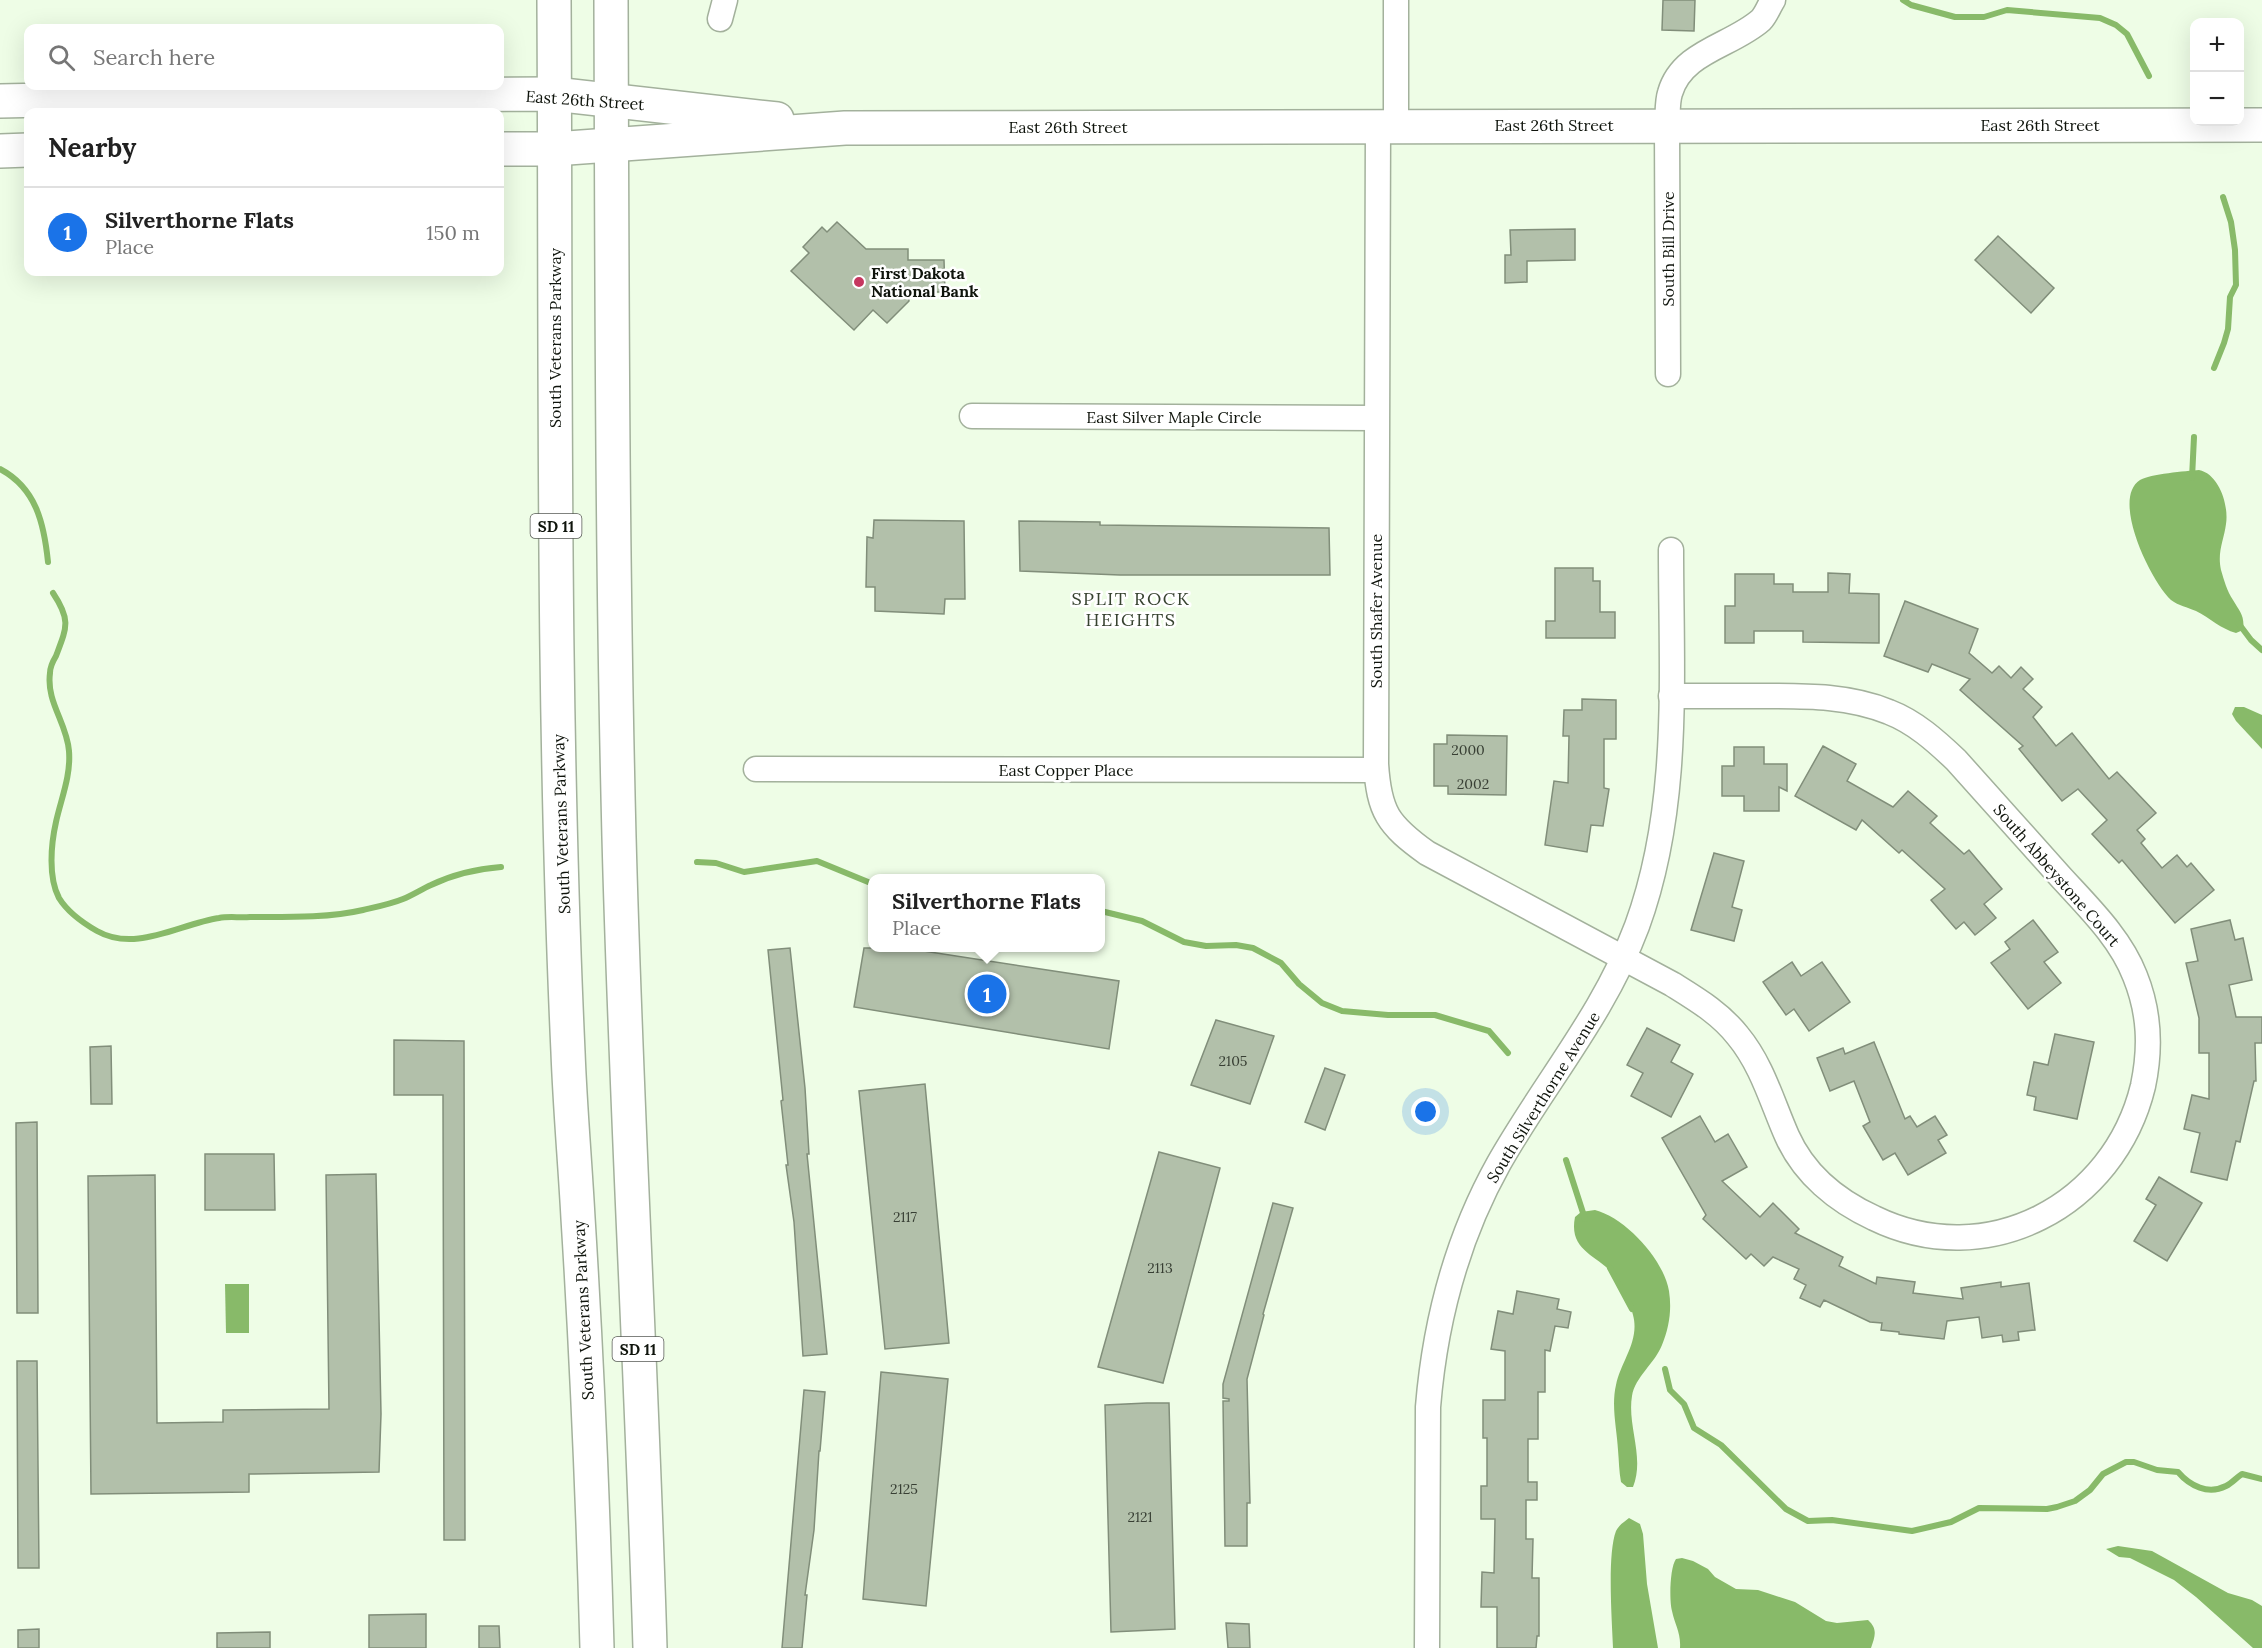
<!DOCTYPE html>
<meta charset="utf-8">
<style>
body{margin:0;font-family:Lora,serif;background:#f6f6f6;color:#222}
.controls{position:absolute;right:18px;top:18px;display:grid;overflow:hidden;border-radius:12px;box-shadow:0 6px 24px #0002}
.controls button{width:54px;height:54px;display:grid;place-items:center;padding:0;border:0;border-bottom:2px solid #e0e0e0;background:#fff;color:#222;font:30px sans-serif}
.you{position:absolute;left:1426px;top:1112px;width:21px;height:21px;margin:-15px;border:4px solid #fff;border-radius:50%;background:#1a73e8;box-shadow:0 0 0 9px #1a73e833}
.badge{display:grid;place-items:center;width:39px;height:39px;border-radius:50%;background:#1a73e8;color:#fff;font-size:20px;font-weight:700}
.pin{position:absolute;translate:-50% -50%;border:3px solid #fff;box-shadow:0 2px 6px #0006}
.popup{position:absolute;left:868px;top:874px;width:237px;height:78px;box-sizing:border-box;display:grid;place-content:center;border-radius:12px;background:#fff;filter:drop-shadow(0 2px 4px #0005);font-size:20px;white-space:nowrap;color:#767676}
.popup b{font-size:22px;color:#222}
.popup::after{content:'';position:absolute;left:50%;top:100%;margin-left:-12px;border:12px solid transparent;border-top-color:#fff}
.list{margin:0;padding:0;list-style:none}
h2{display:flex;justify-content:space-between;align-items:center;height:78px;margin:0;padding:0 24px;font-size:26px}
h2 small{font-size:20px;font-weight:400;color:#767676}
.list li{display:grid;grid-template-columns:39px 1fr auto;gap:18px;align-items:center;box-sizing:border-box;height:90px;padding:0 24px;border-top:2px solid #e0e0e0}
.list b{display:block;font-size:22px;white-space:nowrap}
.list p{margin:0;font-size:20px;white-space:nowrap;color:#767676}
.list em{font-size:20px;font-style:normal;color:#767676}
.icon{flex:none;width:33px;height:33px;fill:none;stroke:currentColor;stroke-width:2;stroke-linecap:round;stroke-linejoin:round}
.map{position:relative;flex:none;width:2262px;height:1648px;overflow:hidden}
.search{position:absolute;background:#fff;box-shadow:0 6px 24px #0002;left:24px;top:24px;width:480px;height:66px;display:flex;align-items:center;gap:15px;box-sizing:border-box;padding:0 21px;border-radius:12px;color:#767676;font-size:22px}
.panel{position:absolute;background:#fff;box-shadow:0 6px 24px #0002;left:24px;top:108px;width:480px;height:168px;border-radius:12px}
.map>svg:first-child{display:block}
.water{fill:#88ba69}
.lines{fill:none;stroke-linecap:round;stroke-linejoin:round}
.stream{stroke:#88ba69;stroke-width:6}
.building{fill:#b2c0aa;stroke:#818e7a;stroke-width:1.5}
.minor-casing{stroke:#a3b19c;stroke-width:27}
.secondary-casing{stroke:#a3b19c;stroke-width:36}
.trunk-casing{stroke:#a3b19c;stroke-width:36}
.minor{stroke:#fff;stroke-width:24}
.secondary{stroke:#fff;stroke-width:33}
.trunk{stroke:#fff;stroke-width:33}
.poi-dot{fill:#c6375f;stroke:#fff;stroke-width:2}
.labels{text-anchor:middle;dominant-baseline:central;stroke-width:5;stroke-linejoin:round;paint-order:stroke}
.number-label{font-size:14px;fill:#383f34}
.shield{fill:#fff;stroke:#575a55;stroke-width:1.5}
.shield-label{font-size:15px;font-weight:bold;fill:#0f140c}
.street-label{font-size:16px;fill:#0f140c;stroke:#fff}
.poi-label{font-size:16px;font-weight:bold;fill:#0f140c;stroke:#fff;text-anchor:start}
.neighbourhood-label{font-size:18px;letter-spacing:1.5px;fill:#374330;stroke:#fff}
</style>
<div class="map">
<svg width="2262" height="1648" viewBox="0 0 2262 1648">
<rect width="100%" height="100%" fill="#eefde6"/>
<!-- water -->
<g class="water">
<path d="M2199 470C2219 474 2229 505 2226 524 2224 540 2217 552 2221 570 2224 580 2227 591 2233 600 2240 612 2245 616 2243 630L2236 633C2221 629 2210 618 2196 611 2187 607 2179 606 2171 600 2152 583 2110 499 2140 480 2150 474 2186 471 2199 470Z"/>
<polygon points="2235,707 2244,707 2262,715 2262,749 2236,721 2232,714"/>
<path d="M1595 1210C1626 1218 1664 1260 1669 1291 1672 1310 1669 1328 1662 1345 1655 1363 1635 1377 1632 1396 1627 1426 1645 1457 1633 1487H1627L1621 1482C1619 1472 1619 1461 1618 1450 1617 1430 1611 1406 1616 1385 1621 1361 1640 1341 1633 1315 1630 1303 1624 1286 1616 1277 1599 1255 1568 1252 1575 1217L1581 1212Z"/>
<polygon points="225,1284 249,1284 249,1333 226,1333"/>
<path d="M1629 1518 1640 1524 1643 1534 1647 1584 1658 1648H1613C1612 1621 1607 1554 1616 1531 1619 1525 1624 1522 1629 1518Z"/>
<polygon points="2118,1546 2152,1551 2228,1593 2252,1600 2262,1606 2262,1648 2253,1648 2196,1597 2174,1580 2130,1558 2119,1557 2106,1549"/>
<path d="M1682 1558 1693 1561 1708 1569 1715 1577 1736 1589 1758 1590 1795 1602 1826 1621 1837 1623 1868 1620C1878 1629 1875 1636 1871 1648H1680C1681 1633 1675 1625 1672 1611 1669 1600 1670 1567 1676 1559Z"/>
</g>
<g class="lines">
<!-- stream -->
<g class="stream">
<polyline points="1903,0 1911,5 1955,17 1984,17 2007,10 2100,18 2116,25 2127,34 2149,76"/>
<polyline points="2214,368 2224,343 2228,329 2230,297 2236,285 2235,250 2231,222 2223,197"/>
<path d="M0 469C36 488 44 523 48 562"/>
<polyline points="2192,478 2194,437"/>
<path d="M53 593C71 620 67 627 56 656 53 661 50 667 50 673 46 702 67 723 69 751 71 776 61 799 56 822 51 844 48 877 59 898 67 911 83 923 97 931 136 953 179 924 219 918 229 916 240 918 250 917 286 917 329 918 363 910 376 907 391 904 403 899 413 895 422 889 431 885 454 874 475 869 501 867"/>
<polyline points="2239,624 2251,640 2262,650"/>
<polyline points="697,862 716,863 744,872 817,861 873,884"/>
<polyline points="1101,911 1142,921 1184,942 1206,946 1236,945 1253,948 1281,963 1299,984 1322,1003 1342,1011 1388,1015 1435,1015 1489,1031 1508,1053"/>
<polyline points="1566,1160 1585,1219"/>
<polyline points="1610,1268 1632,1309"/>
<path d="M1665 1369 1670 1390 1684 1404 1694 1428 1721 1445 1786 1509 1808 1521 1832 1520 1912 1531 1951 1522 1979 1508 2047 1509 2057 1507 2075 1501 2090 1490 2103 1474 2126 1462H2134L2157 1470 2178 1472C2190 1486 2208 1495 2226 1486 2232 1483 2236 1478 2242 1474L2262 1479"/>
</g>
</g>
<!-- building -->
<g class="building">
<polygon points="1663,0 1695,0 1694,31 1662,30"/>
<polygon points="837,222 866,249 908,249 908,260 944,260 945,292 908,292 909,301 887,323 873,310 854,330 791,271 809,253 803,247 822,227 827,232"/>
<polygon points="1575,229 1575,260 1527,261 1527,282 1505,283 1505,255 1511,255 1510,230"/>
<polygon points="1998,236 2054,288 2031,313 1975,260"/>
<polygon points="874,520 964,521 965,599 945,599 944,614 875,611 875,587 866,587 867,537 873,538"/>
<polygon points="1019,521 1100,522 1100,525 1329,528 1330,575 1120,575 1020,571"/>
<polygon points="1555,568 1593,568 1593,581 1600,581 1600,612 1615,612 1615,638 1546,638 1546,621 1555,621"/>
<polygon points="1828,573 1850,574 1849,593 1879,594 1879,643 1803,642 1803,631 1754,631 1754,643 1725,643 1725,606 1735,606 1735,574 1774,574 1774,584 1793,584 1793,592 1828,592"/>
<polygon points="1905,601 1978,629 1969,653 1992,673 1999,666 2011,678 2021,667 2033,679 2023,689 2042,707 2033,717 2056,746 2072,733 2109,779 2117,772 2156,813 2137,830 2145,839 2141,843 2162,868 2177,855 2187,867 2191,863 2214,890 2175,923 2122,860 2119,863 2092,834 2107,820 2078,789 2062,801 2019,749 2023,746 1960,690 1970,679 1932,664 1928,672 1884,656"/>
<polygon points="1582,699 1616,700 1616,739 1604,739 1604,788 1609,789 1603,826 1591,825 1587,852 1545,845 1554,781 1568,783 1569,736 1563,736 1564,710 1582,710"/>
<polygon points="1447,735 1507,736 1506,795 1448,794 1448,786 1434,786 1434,744 1447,744"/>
<polygon points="1823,746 1856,764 1847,781 1893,807 1908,791 1937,816 1930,823 1964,854 1969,850 2002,889 1984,904 1996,918 1975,935 1964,922 1956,929 1931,900 1945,889 1902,850 1899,853 1862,820 1856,830 1795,796"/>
<polygon points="1734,747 1764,747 1764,764 1787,764 1787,791 1779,787 1779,811 1744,811 1744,796 1722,796 1722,766 1734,766"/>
<polygon points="1714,853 1744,861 1732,907 1742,910 1734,941 1691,930"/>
<polygon points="2033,920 2058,952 2044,962 2061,983 2028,1009 1991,963 2010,949 2005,942"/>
<polygon points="2230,920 2235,940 2243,938 2252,980 2229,985 2236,1017 2262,1017 2262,1043 2255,1043 2256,1081 2254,1081 2240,1142 2236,1141 2227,1180 2191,1172 2200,1133 2184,1129 2192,1095 2209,1099 2209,1053 2199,1053 2199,1018 2186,963 2198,961 2191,929"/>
<polygon points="790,948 805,1088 809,1154 807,1154 827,1354 803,1356 794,1222 786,1165 788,1165 781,1101 783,1100 768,950"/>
<polygon points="864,948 904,948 1119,981 1109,1049 854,1007"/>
<polygon points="1792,962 1801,976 1822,962 1850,1002 1809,1031 1794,1009 1786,1015 1763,982"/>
<polygon points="1216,1020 1274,1036 1250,1104 1191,1085"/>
<polygon points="1647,1028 1680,1045 1671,1062 1693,1074 1671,1117 1631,1096 1643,1073 1627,1065"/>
<polygon points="2055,1034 2094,1042 2077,1119 2034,1110 2036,1097 2027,1095 2034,1062 2048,1065"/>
<polygon points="394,1040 464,1041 465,1540 444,1540 443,1095 394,1095"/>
<polygon points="1874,1042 1905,1119 1910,1116 1917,1127 1935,1116 1947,1135 1938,1140 1946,1153 1908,1175 1895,1153 1883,1160 1863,1126 1870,1122 1854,1081 1830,1091 1817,1058 1843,1048 1845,1054"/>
<polygon points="111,1046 112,1104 91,1104 90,1047"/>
<polygon points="1325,1068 1345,1075 1325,1130 1305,1122"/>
<polygon points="925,1084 949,1343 885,1349 859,1091"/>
<polygon points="1700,1116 1715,1142 1728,1134 1747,1167 1722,1181 1760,1217 1773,1203 1799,1229 1795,1233 1843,1257 1839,1266 1876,1284 1877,1277 1915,1282 1913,1293 1963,1299 1961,1288 2001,1282 2001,1287 2029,1283 2035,1330 2018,1332 2019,1340 2003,1342 2002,1335 1982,1338 1979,1317 1947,1321 1944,1339 1899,1334 1899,1332 1881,1330 1882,1323 1870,1322 1824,1300 1820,1307 1800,1298 1806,1285 1794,1279 1799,1269 1773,1257 1764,1266 1751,1254 1746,1259 1703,1219 1706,1215 1662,1138"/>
<polygon points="37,1122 38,1313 17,1313 16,1123"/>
<polygon points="1159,1152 1220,1168 1163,1383 1098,1367"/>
<polygon points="205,1154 274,1154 275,1210 205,1210"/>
<polygon points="376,1174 381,1414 379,1472 249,1474 249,1492 91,1494 88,1176 155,1175 157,1423 223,1422 223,1410 329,1409 326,1175"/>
<polygon points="2159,1177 2202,1203 2167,1261 2134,1241 2156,1205 2146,1199"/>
<polygon points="1273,1203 1293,1208 1263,1314 1264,1315 1247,1379 1250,1503 1247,1503 1247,1546 1225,1546 1223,1401 1229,1401 1229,1399 1223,1398 1223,1384"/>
<polygon points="1517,1291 1559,1299 1557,1309 1571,1312 1568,1328 1555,1326 1550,1351 1545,1350 1545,1392 1538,1392 1538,1439 1528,1439 1528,1482 1537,1482 1537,1500 1526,1500 1526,1539 1533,1539 1532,1578 1539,1578 1539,1636 1537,1636 1536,1648 1497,1648 1497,1607 1481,1607 1482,1572 1494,1573 1495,1519 1481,1519 1481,1486 1487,1486 1487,1438 1483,1438 1483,1400 1505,1400 1505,1351 1491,1349 1498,1311 1513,1314"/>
<polygon points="17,1361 37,1361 39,1568 18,1568"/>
<polygon points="881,1372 948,1379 926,1606 863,1599"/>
<polygon points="804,1390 825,1392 820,1451 819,1451 814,1530 805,1595 807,1595 802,1648 782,1648"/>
<polygon points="1147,1403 1169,1403 1175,1629 1111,1632 1105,1405"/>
<polygon points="426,1614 426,1648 369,1648 369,1615"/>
<polygon points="1226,1623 1249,1624 1250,1648 1228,1648"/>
<polygon points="479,1626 499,1626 500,1648 479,1648"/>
<polygon points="39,1629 39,1648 18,1648 18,1630"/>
<polygon points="270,1632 270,1648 217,1648 217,1633"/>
</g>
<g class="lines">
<defs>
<g id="minor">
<polyline points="1396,0 1396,125"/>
<polyline points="720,19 725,0"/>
<path d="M1378 125 1376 764C1379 812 1388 825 1427 853L1672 984C1696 999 1720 1013 1738 1036 1762 1065 1772 1102 1787 1136 1804 1174 1837 1201 1874 1218 1987 1273 2114 1206 2143 1086 2151 1048 2150 1013 2135 976 2120 937 2087 906 2059 875 2025 837 1990 798 1956 760 1936 741 1915 722 1889 712 1850 696 1809 696 1767 696 1735 696 1703 696 1671 696"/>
<path d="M1668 374 1667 125C1668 115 1667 102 1670 93 1682 51 1732 46 1761 20 1766 15 1769 6 1773 0"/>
<polyline points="972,416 1376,418"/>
<polyline points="756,769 1376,770"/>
<path d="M1427 1648 1428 1407C1435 1322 1457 1238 1499 1163 1545 1082 1604 1014 1637 926 1681 806 1671 676 1671 550"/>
</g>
<g id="secondary">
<polyline points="0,101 234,96 554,94 777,119"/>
<polyline points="500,149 554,149 845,128 2262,125"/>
<polyline points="0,151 28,150"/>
</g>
<g id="trunk">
<path d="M554 0C556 351 552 702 568 1052 570 1107 575 1162 578 1218 587 1361 593 1504 597 1648"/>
<path d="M611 0C612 279 612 558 619 837 626 1107 642 1377 650 1648"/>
</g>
</defs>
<!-- minor casing -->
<use href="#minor" class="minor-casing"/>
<!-- secondary casing -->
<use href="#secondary" class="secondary-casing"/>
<!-- trunk casing -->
<use href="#trunk" class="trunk-casing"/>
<!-- minor -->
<use href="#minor" class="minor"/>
<!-- secondary -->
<use href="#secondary" class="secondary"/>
<!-- trunk -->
<use href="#trunk" class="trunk"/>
</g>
<!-- markers -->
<circle class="poi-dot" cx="859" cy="282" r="6"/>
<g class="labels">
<!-- number labels -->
<g class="number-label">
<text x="1468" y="750">2000</text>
<text x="1473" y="784">2002</text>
<text x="1233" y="1061">2105</text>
<text x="905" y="1217">2117</text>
<text x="1160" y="1268">2113</text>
<text x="904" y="1489">2125</text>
<text x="1140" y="1517">2121</text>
</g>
<!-- shield labels -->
<g class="shield">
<rect x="530.5" y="514" width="51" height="24" rx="4.5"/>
<rect x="612.5" y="1337" width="51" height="24" rx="4.5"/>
</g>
<g class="shield-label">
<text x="556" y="526">SD 11</text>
<text x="638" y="1349">SD 11</text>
</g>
<!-- street labels -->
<g class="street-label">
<text transform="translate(585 100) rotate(4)">East 26th Street</text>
<text x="1554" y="125">East 26th Street</text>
<text x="2040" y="125">East 26th Street</text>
<text x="1068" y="127">East 26th Street</text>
<text transform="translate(1668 249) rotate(-90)">South Bill Drive</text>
<text transform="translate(555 338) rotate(-90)">South Veterans Parkway</text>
<text x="1174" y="417">East Silver Maple Circle</text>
<text transform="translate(1376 611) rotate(-90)">South Shafer Avenue</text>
<text x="1066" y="770">East Copper Place</text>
<text transform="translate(561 824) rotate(-92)">South Veterans Parkway</text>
<text transform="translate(2057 875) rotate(49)">South Abbeystone Court</text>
<text transform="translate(1543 1097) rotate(-58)">South Silverthorne Avenue</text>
<text transform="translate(583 1310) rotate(-93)">South Veterans Parkway</text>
</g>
<!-- poi labels -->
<g class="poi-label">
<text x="871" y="273">First Dakota<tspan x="871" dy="18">National Bank</tspan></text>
</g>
<!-- neighbourhood labels -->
<g class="neighbourhood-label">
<text x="1131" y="598">SPLIT ROCK<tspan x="1131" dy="21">HEIGHTS</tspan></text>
</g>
</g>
</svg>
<div class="controls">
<button>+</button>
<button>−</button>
</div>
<div class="you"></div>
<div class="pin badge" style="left:987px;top:994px">1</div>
<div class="popup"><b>Silverthorne Flats</b>Place</div>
<div class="search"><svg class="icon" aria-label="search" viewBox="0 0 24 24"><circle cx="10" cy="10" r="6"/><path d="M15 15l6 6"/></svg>Search here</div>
<section class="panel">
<h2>Nearby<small></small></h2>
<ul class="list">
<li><span class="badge">1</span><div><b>Silverthorne Flats</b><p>Place</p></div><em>150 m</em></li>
</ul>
</section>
</div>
